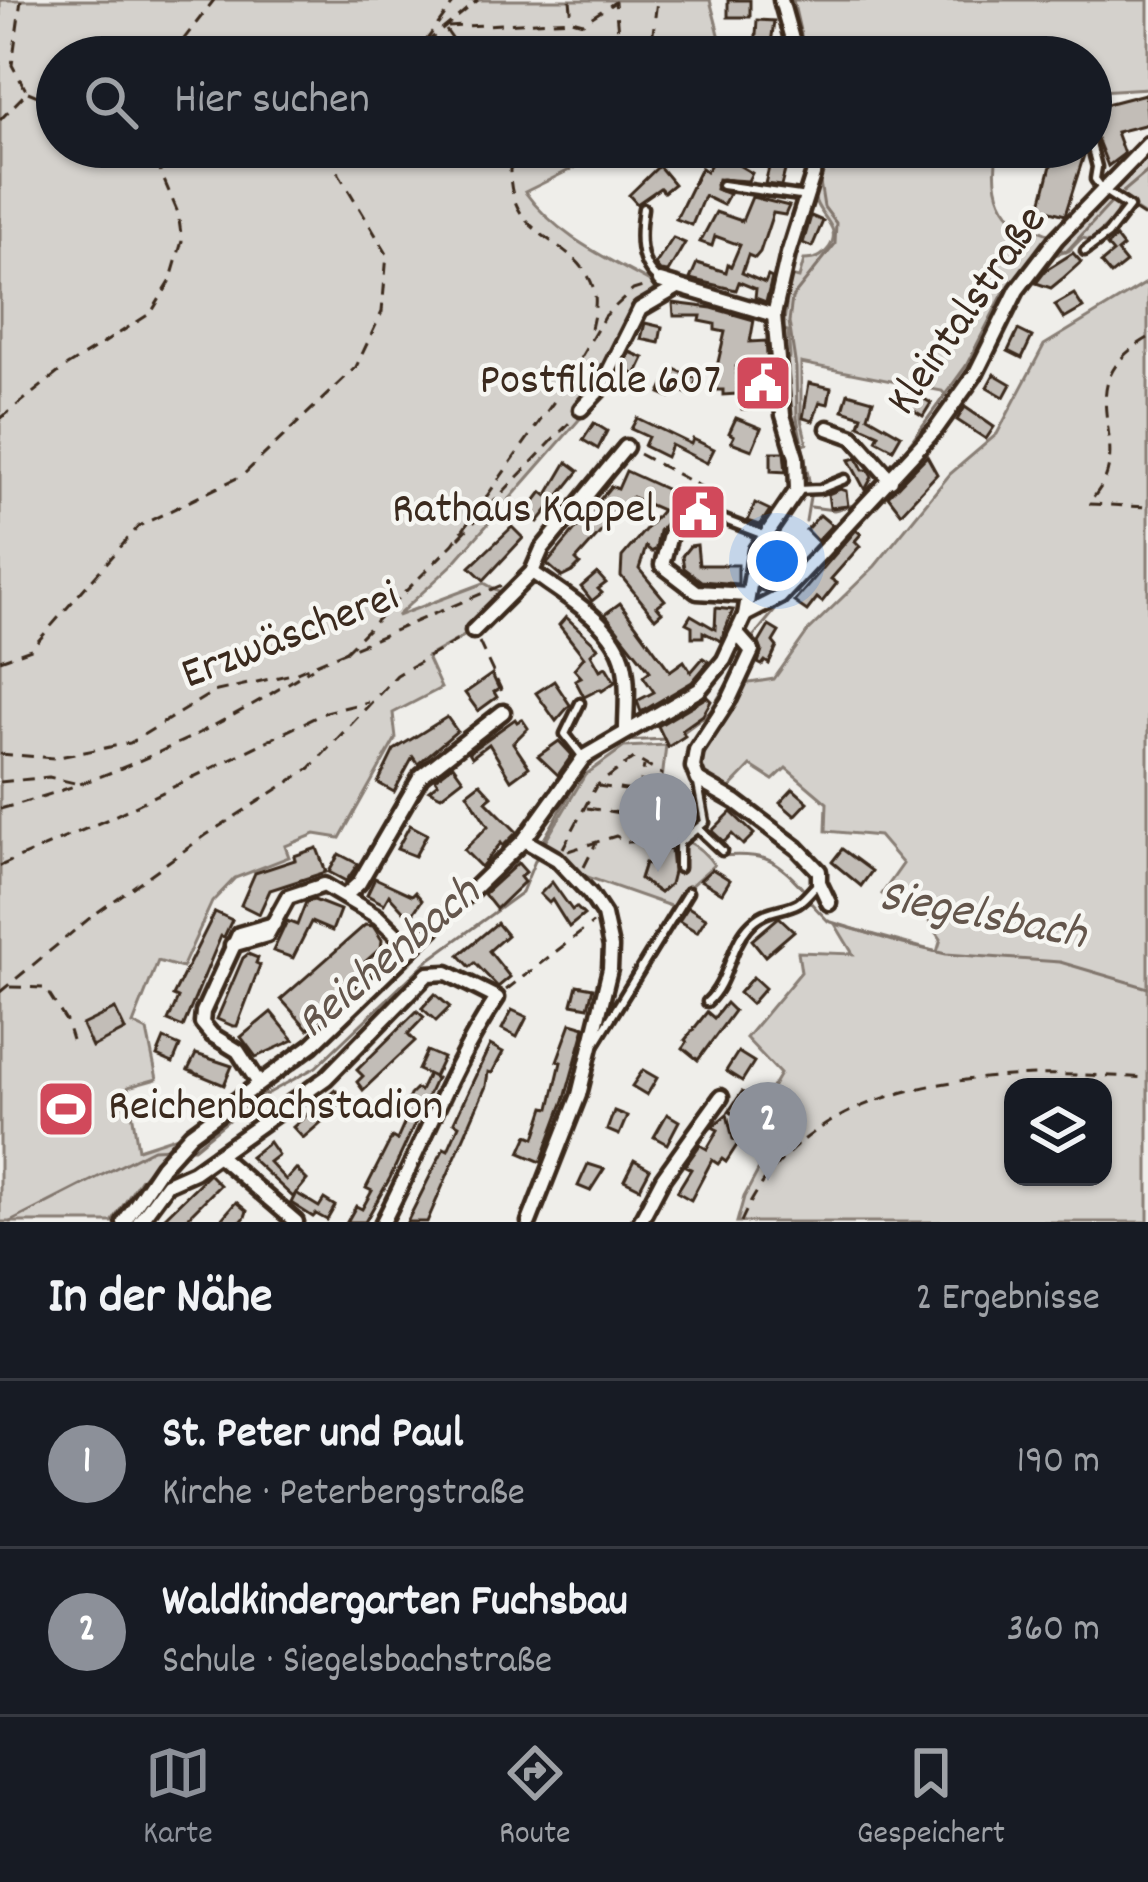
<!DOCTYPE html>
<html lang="de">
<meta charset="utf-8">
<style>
body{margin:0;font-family:Dekko,sans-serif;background:#242831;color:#f1f3f6}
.controls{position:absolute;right:36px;bottom:36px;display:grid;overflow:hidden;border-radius:24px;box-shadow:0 3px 9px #0004}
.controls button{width:108px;height:108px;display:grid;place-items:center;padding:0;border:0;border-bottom:3px solid #363941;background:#171b24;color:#f1f3f6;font:60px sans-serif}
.you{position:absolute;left:777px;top:561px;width:42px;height:42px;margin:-30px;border:9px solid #fff;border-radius:50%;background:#1a73e8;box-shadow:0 0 0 18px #1a73e833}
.badge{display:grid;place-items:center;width:78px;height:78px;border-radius:50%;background:#8c9099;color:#fff;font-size:39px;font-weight:700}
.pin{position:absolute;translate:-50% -99px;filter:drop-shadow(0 3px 6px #0008)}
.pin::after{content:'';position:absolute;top:63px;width:42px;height:36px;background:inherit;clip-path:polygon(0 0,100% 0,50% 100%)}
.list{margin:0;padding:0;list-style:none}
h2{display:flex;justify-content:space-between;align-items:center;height:156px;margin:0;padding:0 48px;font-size:51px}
h2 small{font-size:39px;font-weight:400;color:#9ea1a6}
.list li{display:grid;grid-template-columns:78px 1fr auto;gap:36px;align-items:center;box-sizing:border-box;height:168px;padding:0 48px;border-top:3px solid #363941}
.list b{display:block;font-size:45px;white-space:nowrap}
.list p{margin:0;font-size:39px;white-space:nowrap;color:#9ea1a6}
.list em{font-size:39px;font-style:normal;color:#9ea1a6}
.icon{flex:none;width:66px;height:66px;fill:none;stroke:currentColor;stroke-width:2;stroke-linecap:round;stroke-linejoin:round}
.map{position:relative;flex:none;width:1148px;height:1222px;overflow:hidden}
.search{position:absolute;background:#171b24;box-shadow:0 3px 9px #0004;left:36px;right:36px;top:36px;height:132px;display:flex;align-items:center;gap:30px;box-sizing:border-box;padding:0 42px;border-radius:66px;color:#9ea1a6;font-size:45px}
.sheet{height:492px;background:#171b24}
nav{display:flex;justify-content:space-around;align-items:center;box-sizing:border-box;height:168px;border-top:3px solid #363941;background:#171b24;font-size:33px;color:#9ea1a6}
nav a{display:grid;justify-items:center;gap:6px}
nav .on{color:#8c9099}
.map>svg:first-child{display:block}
.green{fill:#d4d1cc;stroke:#887e75;stroke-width:3;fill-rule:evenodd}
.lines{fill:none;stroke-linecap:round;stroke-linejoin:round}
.stream{stroke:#81766d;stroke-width:3}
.building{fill:#c2bdb7;stroke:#3b2a1e;stroke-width:3}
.lane-casing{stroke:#3b2a1e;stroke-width:15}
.street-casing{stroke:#3b2a1e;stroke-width:21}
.path{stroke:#3b2a1e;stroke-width:3;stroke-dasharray:12 9;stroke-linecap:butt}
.lane{stroke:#f6f6f2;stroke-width:6}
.street{stroke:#f6f6f2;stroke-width:12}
.labels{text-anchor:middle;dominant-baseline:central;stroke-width:9;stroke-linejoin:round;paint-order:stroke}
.street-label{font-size:45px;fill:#3b2a1e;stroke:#f6f6f2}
.poi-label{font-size:45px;fill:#3b2a1e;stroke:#f6f6f2;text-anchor:end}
.water-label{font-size:48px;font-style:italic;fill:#64564c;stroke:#f6f6f2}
</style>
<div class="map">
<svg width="1148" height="1222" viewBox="0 0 1148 1222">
<rect width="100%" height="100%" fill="#efeeea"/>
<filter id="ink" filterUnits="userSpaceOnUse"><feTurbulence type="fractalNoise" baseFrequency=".00833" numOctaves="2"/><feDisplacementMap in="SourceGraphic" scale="24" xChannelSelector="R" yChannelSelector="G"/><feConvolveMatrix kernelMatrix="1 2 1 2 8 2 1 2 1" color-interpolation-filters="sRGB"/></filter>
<g filter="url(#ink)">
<!-- green -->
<g class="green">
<path d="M0 0H710L725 57H57V147H616L525 192C557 237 609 259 657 286L626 318 585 413 452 565 397 616 484 583 502 593 471 632 427 657 441 688 393 713 396 738 340 838 315 834 285 846 289 857 235 878 212 902 182 968 158 961 133 1024 147 1031 157 1079 128 1087 138 1149 181 1135 140 1180 112 1222H0Z"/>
<polygon points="787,0 1148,0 1148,88 1099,91 1091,86 1091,57 804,57"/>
<path d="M823 147H998C993 173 993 203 1017 221 1027 229 1042 229 1053 237L1012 291 952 402 942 391 801 363V419L807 444 799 446 789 413 782 359 790 358 788 331 783 330 790 276 799 278 804 260C815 260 822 257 829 248 844 226 816 216 814 195 813 180 823 163 823 147Z"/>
<polygon points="1148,150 1148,218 1116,197 1112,189"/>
<polygon points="1105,195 1119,205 1115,218 1091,240 1082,238 1069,251 1051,256"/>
<path d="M1148 282V1222H737L744 1197 773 1143 750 1125 780 1074 746 1038 801 972 798 952 853 954 835 924 937 952 941 939 928 920 882 894 903 864 879 836 826 831 827 803 786 768 773 780 751 766 727 791 700 776 697 755 743 684 774 679 808 631 875 566 950 474 997 434 1044 345ZM1013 1087H1103V1177H1013Z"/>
<path d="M666 745 656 833C683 838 698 842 714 865L689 887 673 907 579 874 545 842 585 775 624 747ZM658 847 678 852 670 883 660 893 640 878 645 863 653 865Z"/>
</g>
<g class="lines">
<!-- stream -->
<g class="stream">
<polyline points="793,0 806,57"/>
<polyline points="1123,192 1148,171"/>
<polyline points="1058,249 1066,252 1111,203"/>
<polyline points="900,457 966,366 1003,294 1043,244"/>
<polyline points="811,507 834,510 858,504"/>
<polyline points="806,521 811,491 797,418 796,368 789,322 792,298 835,244 836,223 824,207 820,182 833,147"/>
<polyline points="753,637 777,608"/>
<polyline points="682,733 709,713 743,658"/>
<polyline points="543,841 583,771 623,741 667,739"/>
<path d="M721 856C761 853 775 857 802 888"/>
<polyline points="810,902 828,921 903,944 946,954 1060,962 1148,988"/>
<polyline points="187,1148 194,1148 247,1105 316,1067 426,962 522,892 537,856"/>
<polyline points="10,1222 153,1149 172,1148"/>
</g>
</g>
<!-- building -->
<g class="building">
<rect x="728" y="0" width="22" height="17"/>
<polygon points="757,20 774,21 770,52 755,50"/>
<polygon points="1145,94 1148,124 1116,132 1124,154 1108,166 1091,123 1091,108"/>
<polygon points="1022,147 1055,147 1084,155 1065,215 1040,208 1053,158"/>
<polygon points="718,153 752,173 748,181 718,179 716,189 729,194 723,205 704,196 692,225 676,219 701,168 706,172"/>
<polygon points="772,155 788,159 781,186 765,184"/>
<polygon points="659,166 674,184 664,192 660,188 637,204 629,195"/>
<polygon points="752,197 789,206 785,215 773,213 760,252 755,258 748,255 742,273 765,283 768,276 772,278 766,302 755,298 756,289 739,282 736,290 690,279 697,263 726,272 728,264 731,266 740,245 715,236 712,246 700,242 716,212 742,221"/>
<polygon points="811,216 823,221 812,247 803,243"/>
<polygon points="673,238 685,243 668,272 660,271 655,265"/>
<polygon points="1116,238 1123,247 1117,252 1126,263 1111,275 1101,263 1113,253 1107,246"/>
<polygon points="1073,253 1081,262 1062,279 1051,288 1036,283 1046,270"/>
<polygon points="1074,294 1083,308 1064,319 1055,305"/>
<polygon points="673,303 712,308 754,320 750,342 766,341 771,408 742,409 741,391 760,390 758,367 736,367 737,394 723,395 723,390 716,390 716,371 725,332 715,330 715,324 700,321 701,316 674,316"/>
<polygon points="645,323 662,327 659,343 641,339"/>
<polygon points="1018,330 1032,337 1022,358 1008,351"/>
<polygon points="630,352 644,358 636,375 622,368"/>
<polygon points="672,368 697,379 690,395 674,388 670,397 660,393"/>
<polygon points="994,374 1011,384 1004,397 987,387"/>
<polygon points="809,383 831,388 828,404 820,402 813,421 803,418"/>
<polygon points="911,391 931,403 923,416 903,404"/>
<polygon points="848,393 873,400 868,416 901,435 893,449 876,440 879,434 859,425 862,416 843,410"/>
<polygon points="965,407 994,427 986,439 957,420"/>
<polygon points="637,418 691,444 693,439 714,449 707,463 671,445 666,457 644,446 648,437 631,429"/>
<polygon points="736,418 761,428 752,450 731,442 734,436 729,433"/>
<polygon points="594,423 607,431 598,449 583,440"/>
<polygon points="771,452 784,452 786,472 771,471"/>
<polygon points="927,456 937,474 901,513 888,496"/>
<polygon points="857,458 863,470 868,470 872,477 865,490 849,460"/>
<polygon points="567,462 579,471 538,522 526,513 542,492 547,496"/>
<polygon points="626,471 674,493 672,499 679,520 672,516 659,531 656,548 652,552 646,547 639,569 665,600 657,606 662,612 655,618 621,576 622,557 662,510 632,497 576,560 580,564 572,572 562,577 547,564 611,486 618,489"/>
<polygon points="840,489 846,491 848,506 830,508 828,494"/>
<polygon points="695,492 715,503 700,531 680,521"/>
<polygon points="755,503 770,510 760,525 748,521"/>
<polygon points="820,515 832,525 817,541 806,530"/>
<polygon points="512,527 523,538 484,580 470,567"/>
<polygon points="856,530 861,534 855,541 860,546 831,579 837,583 822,602 817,598 807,611 794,602"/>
<polygon points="774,543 784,547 779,559 790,564 785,576 766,592 760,590 764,566 772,566 765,560"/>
<polygon points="697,545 699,565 738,565 738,584 701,581 684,568 682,556 690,546"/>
<polygon points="597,573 606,583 598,589 602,593 592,601 581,587"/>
<polygon points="620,603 670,671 684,661 691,672 703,658 709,662 692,682 641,712 637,701 654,692 643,676 650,671 605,614"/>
<polygon points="716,608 733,610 721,641 703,632 703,637 692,637 692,626 686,623 691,615 715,629"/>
<polygon points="566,617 598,647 591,654 600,670 606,667 615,682 602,691 600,689 584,697 575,680 581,677 574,669 584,657 559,625"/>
<polygon points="769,626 779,632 773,642 777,647 769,664 765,661 762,665 758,663 762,651 759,643"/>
<polygon points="492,674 499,689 494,692 497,697 478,711 465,693"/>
<polygon points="554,681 570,705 556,721 536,693"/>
<polygon points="707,697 711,701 703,715 682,730 685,736 668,747 658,726"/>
<polygon points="447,717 457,731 418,764 413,757 394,792 378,783 394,750"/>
<polygon points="515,719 517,722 522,719 528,728 513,743 529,767 511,780 489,744 472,757 469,752"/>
<polygon points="559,741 572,755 558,775 538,756"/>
<polygon points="453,765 463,779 441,796 429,790 438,783 435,779"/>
<polygon points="480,783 492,796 486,801 517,832 503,846 501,843 481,867 464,850 488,826 467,793"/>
<polygon points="793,789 808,802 795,816 780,803"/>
<polygon points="693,799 697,817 665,822 663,831 651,828 654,814 659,815 660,809 680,813 678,802"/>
<polygon points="731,812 754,834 743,845 732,834 724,842 712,831"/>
<polygon points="410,825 427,834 415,856 397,849"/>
<polygon points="658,847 671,850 673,872 670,884 660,893 640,879 645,863 653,865"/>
<polygon points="317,848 326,872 270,890 259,914 241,905 255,873 295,860 294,856"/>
<polygon points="842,849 872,871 861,886 832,862"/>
<polygon points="339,854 358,864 346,881 329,872"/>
<polygon points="518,863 526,872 520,877 524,882 496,909 484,894"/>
<polygon points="712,869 730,880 722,893 700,880"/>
<polygon points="375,878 412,895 415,892 422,900 410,918 389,895 384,904 367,895"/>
<polygon points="552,882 572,910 576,907 584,915 569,927 552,900 549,903 540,894"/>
<polygon points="314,900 340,910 332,931 311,922 293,958 273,951 287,921 297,925 306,902"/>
<polygon points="688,907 706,918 697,932 679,921"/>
<polygon points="215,912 232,920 224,937 221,936 183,1027 168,1021 178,998 173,996"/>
<polygon points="779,917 794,931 765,956 752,940"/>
<polygon points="497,923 507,935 489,951 510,977 498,987 475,963 470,967 459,955"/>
<polygon points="365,925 373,926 382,940 381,948 365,962 372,970 308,1029 281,999"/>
<polygon points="248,954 258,958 256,963 260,965 237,1026 233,1026 217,1019 243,958"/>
<polygon points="753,977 765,988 751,1004 739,993"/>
<polygon points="577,985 593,988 588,1007 572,1004"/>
<polygon points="435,994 450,1007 436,1021 422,1008"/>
<polygon points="726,1003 734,1011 698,1060 683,1048 687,1042 685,1040 707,1012 714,1018"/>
<polygon points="115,1009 125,1030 92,1047 82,1025"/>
<polygon points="512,1010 527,1017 517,1037 502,1029"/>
<polygon points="417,1011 424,1017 408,1034 415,1041 363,1090 357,1082 363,1076 357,1070"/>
<polygon points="271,1012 294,1040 256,1057 241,1037"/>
<polygon points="571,1023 585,1027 566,1095 541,1162 520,1153 528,1135 535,1138 545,1107 550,1108 561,1062 557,1061"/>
<polygon points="164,1039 180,1046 173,1063 157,1056"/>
<polygon points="490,1045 503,1052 492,1073 488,1072 486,1086 427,1222 407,1222 444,1148 448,1150 459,1125 454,1122"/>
<polygon points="427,1051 443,1058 434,1077 418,1070"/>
<polygon points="738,1052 754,1062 742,1081 726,1071"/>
<polygon points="196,1054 232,1066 224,1085 188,1070"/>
<polygon points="643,1070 657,1078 647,1095 632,1086"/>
<polygon points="428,1074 436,1078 390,1178 365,1222 347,1222 356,1206 362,1209 372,1191 366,1188 392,1137 397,1140 405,1122 391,1116 397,1103 405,1106 410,1095 416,1089 420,1091"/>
<polygon points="335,1090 346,1101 303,1138 293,1127"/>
<polygon points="742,1092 758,1103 745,1122 729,1111"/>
<polygon points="614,1111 627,1116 619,1135 607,1130"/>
<polygon points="667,1114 679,1121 667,1144 654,1137"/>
<polygon points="727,1114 733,1139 739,1142 726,1162 722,1159 718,1164 712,1160 691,1200 677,1192 691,1169 685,1166 700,1145 707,1149 718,1130 712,1127"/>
<polygon points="269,1142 278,1155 269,1162 286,1180 296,1169 307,1180 293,1197 250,1157"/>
<polygon points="634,1160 650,1169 640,1188 624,1180"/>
<polygon points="588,1164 604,1169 590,1191 578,1186"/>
<polygon points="209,1174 220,1185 183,1222 160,1222"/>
<polygon points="296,1193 319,1207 324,1199 335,1206 327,1220 316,1214 313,1217 291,1203"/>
<polygon points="236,1202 247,1211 245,1217 241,1222 219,1222"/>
</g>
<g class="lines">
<defs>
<g id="lane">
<polyline points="799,147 811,163"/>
<polyline points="722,185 807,197"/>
<path d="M643 208C639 234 637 265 660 281"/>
<polyline points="1085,251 1108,234 1129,207 1103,190 1095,179 1097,167 1091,144"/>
<polyline points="797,490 820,489 845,479"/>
<polyline points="717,517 764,535"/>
<polyline points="580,703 565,734 582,756"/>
<polyline points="700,830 722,851"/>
<polyline points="679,868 679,843 705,822 698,784"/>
<path d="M707 1002C729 982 729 949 748 927 765 907 782 912 798 903 805 899 813 888 819 882"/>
<polyline points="596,1042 688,892"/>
</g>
<g id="street">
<polyline points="781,0 797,57"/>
<polyline points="660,281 774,315"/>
<polyline points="581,409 600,389 640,309 676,288"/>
<polyline points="828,428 853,437 891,480"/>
<polyline points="670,535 662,565 697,592 747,595"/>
<path d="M532 572C564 595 615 623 624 664 629 685 626 709 626 730"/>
<polyline points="745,615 780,597 936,429 976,373 1017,290 1056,239 1148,144"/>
<polyline points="473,631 532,572 542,549 626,447"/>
<polyline points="738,635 752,651 730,698 696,750 693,767 698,780 736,802 797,848 819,871 819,882 829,903"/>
<polyline points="524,840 557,859 590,894 604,915 611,947 610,969 579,1095 529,1222"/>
<polyline points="345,896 359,883 421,776 503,712"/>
<polyline points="232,945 267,935 288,897 324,885 378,917 411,949"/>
<polyline points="258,1082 238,1051 212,1035 202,1023 203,1012 239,934 274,924"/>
<polyline points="218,1155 296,1222"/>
<polyline points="124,1222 162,1166 191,1134 312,1045 524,840 584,757 699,690 724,660 745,615 756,550 797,490 796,457 783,415 774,315 788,254 813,175 816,147"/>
<path d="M139 1222 167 1184 194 1172 326 1078 428 974 447 973 497 998C450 1068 422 1147 383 1222"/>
<polyline points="640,1222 663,1178 721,1097"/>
</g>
</defs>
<!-- lane casing -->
<use href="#lane" class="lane-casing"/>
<!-- street casing -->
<use href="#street" class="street-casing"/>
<!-- path -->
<g class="path">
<polyline points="570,0 572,20 583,23 615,2 618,32 613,57"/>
<polyline points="448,27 572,20"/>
<polyline points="446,30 465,57"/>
<polyline points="425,42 456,0"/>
<polyline points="170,57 214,0"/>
<polyline points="409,57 478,0"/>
<polyline points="644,57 652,42 657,0"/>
<polyline points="28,92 57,104"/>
<polyline points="0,120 27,92 12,65 21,0"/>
<path d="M529 147 510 169C509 245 578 235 594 290 598 304 592 323 589 337"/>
<polyline points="1134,210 1148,219"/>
<path d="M1148 338C1072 382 1125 429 1105 479 1102 487 1094 496 1089 504L1148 507"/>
<polyline points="0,419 64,368 151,313 170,282 182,241 178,213 150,147"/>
<polyline points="639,454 726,500 721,510"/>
<polyline points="680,537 712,529 714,524"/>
<polyline points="459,538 572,420"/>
<polyline points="479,642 505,698"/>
<polyline points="345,652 453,544 562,390 604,317 633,290 649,285"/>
<polyline points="0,660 31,649 139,526 243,475 356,367 382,312 387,254 339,174 334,147"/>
<polyline points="0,754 54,758 130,743 213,692 292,674 502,585"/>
<polyline points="0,782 49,777 83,785"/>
<polyline points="598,786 639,792 644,766"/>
<polyline points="587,808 627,814"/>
<path d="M0 809C111 779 216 731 312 668"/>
<polyline points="563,848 596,786 634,758 663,775"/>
<polyline points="568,851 616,836 627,842 668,840"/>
<polyline points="0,866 106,820 326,712 368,702"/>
<polyline points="584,867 596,843"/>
<polyline points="10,987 45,988 66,1021 72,1040"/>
<polyline points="506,990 593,923"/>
<polyline points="0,992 91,917 206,835 309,769 397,675 465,636"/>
<path d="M741 1222C807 1068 1007 1069 1148 1078"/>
</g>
<!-- lane -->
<use href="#lane" class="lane"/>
<!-- street -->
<use href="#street" class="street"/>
</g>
</g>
<!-- icons -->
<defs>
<symbol id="civic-square" viewBox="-11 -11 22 22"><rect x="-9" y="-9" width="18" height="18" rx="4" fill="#d1495b" stroke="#f6f6f2"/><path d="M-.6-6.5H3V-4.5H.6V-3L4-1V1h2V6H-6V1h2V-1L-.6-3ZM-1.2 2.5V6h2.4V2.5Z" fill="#fff"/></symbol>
<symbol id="stadium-square" viewBox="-11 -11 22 22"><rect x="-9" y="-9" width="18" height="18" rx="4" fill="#d1495b" stroke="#f6f6f2"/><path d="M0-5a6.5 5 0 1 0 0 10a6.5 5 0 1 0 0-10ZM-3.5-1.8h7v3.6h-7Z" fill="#fff"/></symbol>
</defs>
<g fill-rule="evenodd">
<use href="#civic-square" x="730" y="350" width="66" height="66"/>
<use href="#civic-square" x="665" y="479" width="66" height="66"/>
<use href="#stadium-square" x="33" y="1076" width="66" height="66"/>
</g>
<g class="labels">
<!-- street labels -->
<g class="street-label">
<text transform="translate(969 312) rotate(-55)">Kleintalstraße</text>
<text transform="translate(291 638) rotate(-21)">Erzwäscherei</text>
</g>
<!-- poi labels -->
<g class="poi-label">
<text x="721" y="383">Postfiliale 607</text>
<text x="656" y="512">Rathaus Kappel</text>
<text x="108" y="1109" text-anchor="start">Reichenbachstadion</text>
</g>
<!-- water labels -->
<g class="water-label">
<text transform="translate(982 918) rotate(11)">Siegelsbach</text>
<text transform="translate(390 960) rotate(-40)">Reichenbach</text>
</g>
</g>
</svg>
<div class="controls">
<button><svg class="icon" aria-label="layers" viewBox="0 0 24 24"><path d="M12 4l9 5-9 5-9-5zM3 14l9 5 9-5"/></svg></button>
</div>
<div class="you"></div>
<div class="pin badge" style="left:658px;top:872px">1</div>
<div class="pin badge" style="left:768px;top:1181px">2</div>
<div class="search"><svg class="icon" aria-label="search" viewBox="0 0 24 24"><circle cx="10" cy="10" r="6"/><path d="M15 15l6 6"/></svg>Hier suchen</div>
</div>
<section class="sheet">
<h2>In der Nähe<small>2 Ergebnisse</small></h2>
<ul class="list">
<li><span class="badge">1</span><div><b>St. Peter und Paul</b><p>Kirche · Peterbergstraße</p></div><em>190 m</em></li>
<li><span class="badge">2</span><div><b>Waldkindergarten Fuchsbau</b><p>Schule · Siegelsbachstraße</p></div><em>360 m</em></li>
</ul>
</section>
<nav>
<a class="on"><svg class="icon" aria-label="map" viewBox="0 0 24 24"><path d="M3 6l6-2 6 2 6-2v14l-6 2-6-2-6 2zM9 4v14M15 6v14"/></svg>Karte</a>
<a><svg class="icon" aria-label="directions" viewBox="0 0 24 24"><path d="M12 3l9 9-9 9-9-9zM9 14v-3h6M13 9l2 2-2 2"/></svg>Route</a>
<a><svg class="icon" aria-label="saved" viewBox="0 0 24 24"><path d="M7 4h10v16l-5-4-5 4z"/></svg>Gespeichert</a>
</nav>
